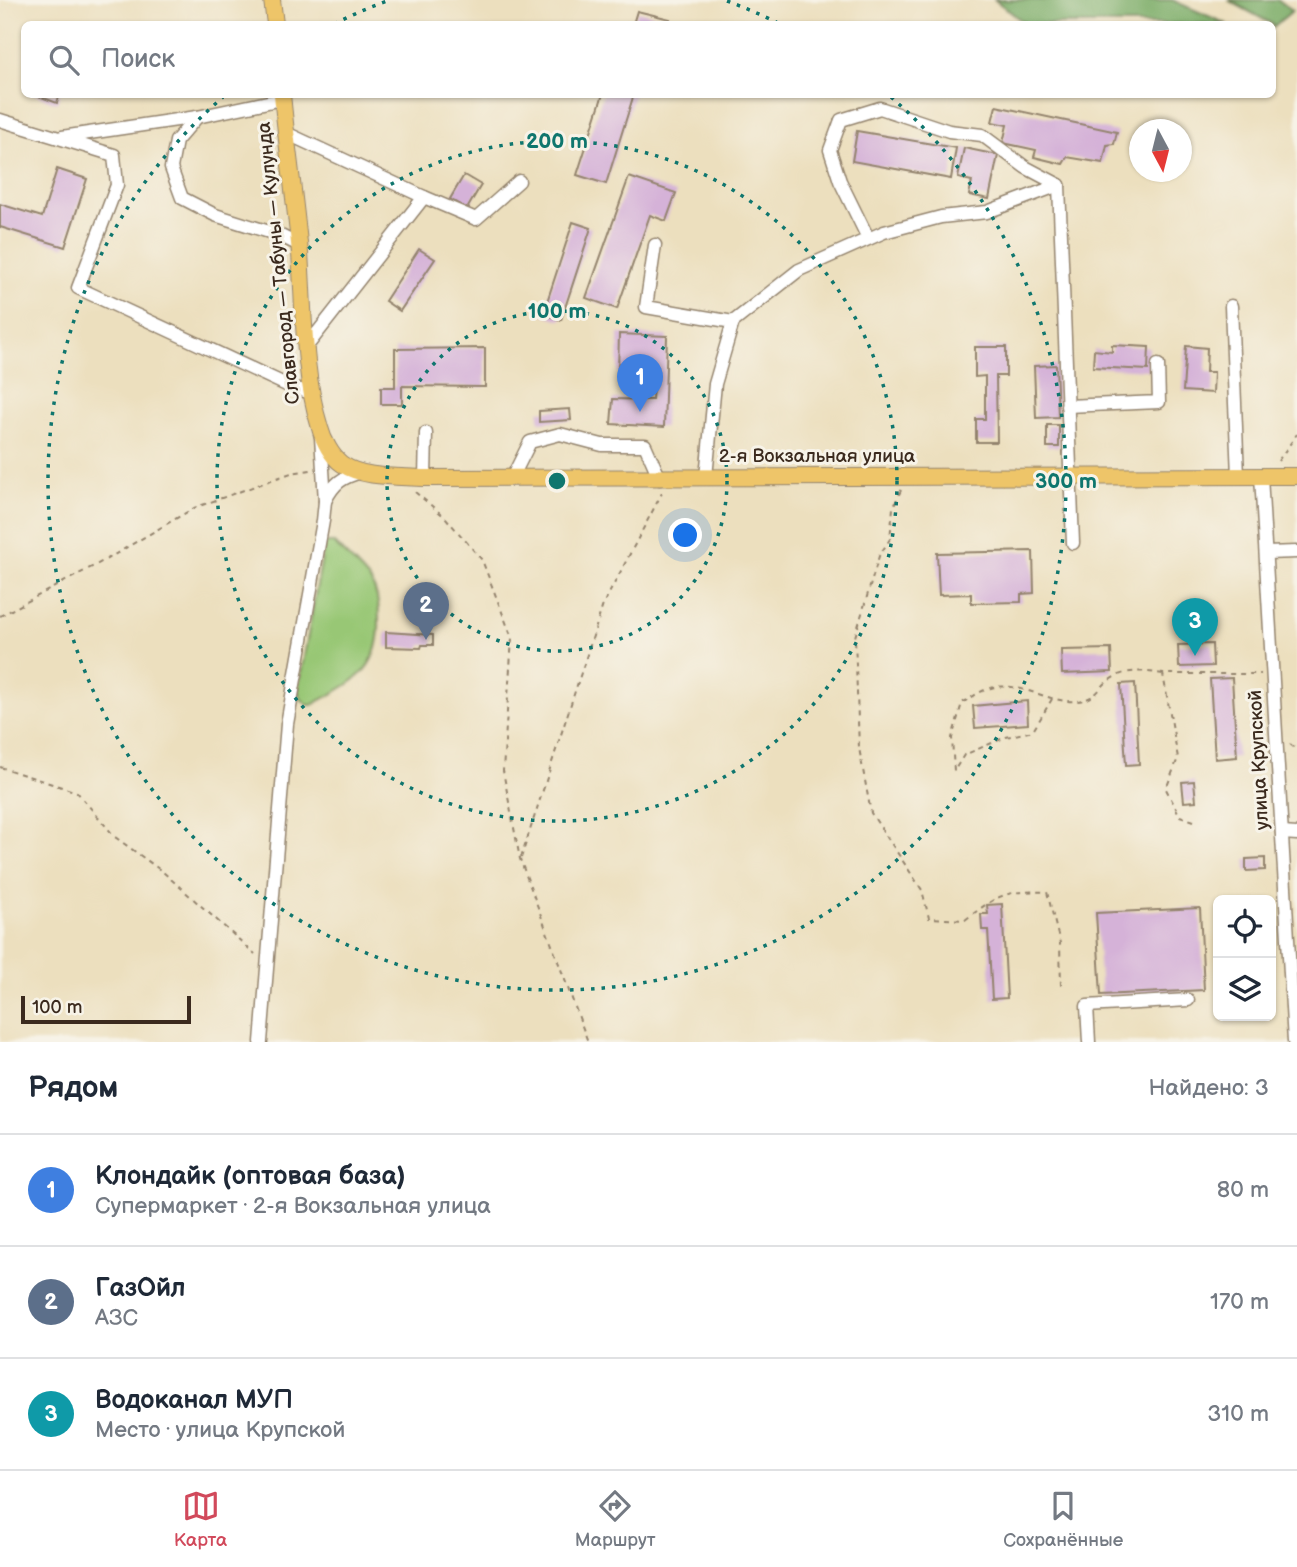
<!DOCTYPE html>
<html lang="ru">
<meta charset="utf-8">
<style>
body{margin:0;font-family:"Balsamiq Sans",sans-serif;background:#f6f6f7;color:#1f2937}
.controls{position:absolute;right:21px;bottom:21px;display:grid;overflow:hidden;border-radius:10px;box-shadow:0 2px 5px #0004}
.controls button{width:63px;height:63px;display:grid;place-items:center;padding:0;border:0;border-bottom:2px solid #e0e1e3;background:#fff;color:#1f2937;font:35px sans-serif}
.compass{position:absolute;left:1129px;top:119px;width:63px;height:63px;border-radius:50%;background:#fff;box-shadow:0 2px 5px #0004;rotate:173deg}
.scale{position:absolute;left:21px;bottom:18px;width:170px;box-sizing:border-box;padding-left:7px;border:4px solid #3b2a1e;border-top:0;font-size:19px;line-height:24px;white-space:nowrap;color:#3b2a1e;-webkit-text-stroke:5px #f7f3e8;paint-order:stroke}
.you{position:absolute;left:686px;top:536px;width:24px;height:24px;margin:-18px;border:5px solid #fff;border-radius:50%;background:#1a73e8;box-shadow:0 0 0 10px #1a73e833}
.badge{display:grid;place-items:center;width:46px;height:46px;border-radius:50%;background:#d1495b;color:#fff;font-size:23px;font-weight:700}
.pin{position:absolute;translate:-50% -58px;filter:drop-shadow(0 2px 4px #0008)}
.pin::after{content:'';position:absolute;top:37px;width:24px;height:21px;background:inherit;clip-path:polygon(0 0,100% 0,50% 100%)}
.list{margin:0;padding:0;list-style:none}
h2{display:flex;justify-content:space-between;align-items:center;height:91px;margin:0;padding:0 28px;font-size:30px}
h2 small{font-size:23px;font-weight:400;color:#747a83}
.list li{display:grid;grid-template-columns:46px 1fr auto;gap:21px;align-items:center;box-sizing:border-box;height:112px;padding:0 28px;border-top:2px solid #e0e1e3}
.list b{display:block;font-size:26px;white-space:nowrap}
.list p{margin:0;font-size:23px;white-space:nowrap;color:#747a83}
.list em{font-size:23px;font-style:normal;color:#747a83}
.icon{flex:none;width:38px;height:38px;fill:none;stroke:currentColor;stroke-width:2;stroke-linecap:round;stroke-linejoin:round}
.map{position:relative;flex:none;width:1297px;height:1042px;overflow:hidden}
.search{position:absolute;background:#fff;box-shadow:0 2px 5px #0004;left:21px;right:21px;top:21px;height:77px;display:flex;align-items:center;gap:18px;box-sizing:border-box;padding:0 24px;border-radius:10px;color:#747a83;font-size:26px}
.sheet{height:427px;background:#fff}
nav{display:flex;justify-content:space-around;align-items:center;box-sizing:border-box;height:98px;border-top:2px solid #e0e1e3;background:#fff;font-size:19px;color:#747a83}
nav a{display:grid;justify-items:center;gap:4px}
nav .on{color:#d1495b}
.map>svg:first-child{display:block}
.green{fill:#98c775;stroke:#6a784a;stroke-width:2}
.forest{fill:#7aac66;stroke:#5a6b42;stroke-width:2}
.building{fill:#d5b2d8}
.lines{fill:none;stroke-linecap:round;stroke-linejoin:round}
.minor-casing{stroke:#94846e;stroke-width:15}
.major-casing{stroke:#94846e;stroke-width:18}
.path{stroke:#94846e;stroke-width:2;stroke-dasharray:5 5;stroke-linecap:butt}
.minor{stroke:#fff;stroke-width:12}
.major{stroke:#eec569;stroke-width:16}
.ring{fill:none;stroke:#0f766e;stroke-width:3.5;stroke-dasharray:3.5 7}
.labels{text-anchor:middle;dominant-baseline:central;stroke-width:6;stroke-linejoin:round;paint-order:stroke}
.street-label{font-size:19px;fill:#3b2a1e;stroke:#f7f3e8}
.centre{fill:#0f766e;stroke:#f7f3e8;stroke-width:3.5}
.ring-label{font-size:21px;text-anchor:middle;font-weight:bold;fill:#0f766e;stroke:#f7f3e8;stroke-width:6;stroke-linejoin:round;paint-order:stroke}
</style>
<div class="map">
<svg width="1297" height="1042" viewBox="0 0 1297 1042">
<rect width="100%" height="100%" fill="#f7f3e8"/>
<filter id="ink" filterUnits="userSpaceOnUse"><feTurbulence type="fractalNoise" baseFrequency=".0143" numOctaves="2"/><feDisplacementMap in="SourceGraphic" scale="14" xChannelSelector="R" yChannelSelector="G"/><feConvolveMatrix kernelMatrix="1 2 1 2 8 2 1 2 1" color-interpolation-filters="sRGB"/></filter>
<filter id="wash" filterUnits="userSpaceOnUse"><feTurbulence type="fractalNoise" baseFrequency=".00686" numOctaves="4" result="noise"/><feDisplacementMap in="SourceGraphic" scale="28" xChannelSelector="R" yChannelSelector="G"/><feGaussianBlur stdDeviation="1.57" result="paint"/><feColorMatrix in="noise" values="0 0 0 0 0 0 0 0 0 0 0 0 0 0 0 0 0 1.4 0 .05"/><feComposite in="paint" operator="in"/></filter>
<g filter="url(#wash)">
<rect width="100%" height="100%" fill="#ecdfbe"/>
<!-- green -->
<path class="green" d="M327 543H334C346 556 361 568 371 582 378 593 379 606 379 618 381 672 353 682 312 705H308L300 698 298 690 324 546Z"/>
<!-- forest -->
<g class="forest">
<polygon points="995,0 1172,0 1227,24 1026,24"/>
<polygon points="1228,0 1277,0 1293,10 1273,27 1272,24"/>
</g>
<g id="blocks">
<!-- building -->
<g class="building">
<polygon points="637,11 670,19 669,24 633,24"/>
<polygon points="33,94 60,94 57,103"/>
<polygon points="603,94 634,94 606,184 577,175"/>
<polygon points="996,106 1117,132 1114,144 1107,145 1103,163 1067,157 1063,164 1034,157 1036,150 1003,143 1007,125 992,122"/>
<polygon points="857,131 956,148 951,179 852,161"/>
<polygon points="964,148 998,155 989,199 969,195 972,181 958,178"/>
<polygon points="57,169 87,179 65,247 0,227 0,204 42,217"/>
<polygon points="464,175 481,185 467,209 450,199"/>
<polygon points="629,177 676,193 666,221 650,215 617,309 586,298"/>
<polygon points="573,222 591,228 561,320 543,314"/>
<polygon points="419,249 435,259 400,311 385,301"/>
<polygon points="619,334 667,336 664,427 611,424 613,399 652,400 654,375 618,373"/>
<polygon points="1112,345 1149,347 1148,370 1093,367 1094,350 1112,352"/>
<polygon points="1186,346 1207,348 1206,372 1214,372 1213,393 1183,391"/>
<polygon points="975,347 1006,347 1006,376 996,376 997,442 976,442 976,419 985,419 985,376 975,377"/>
<polygon points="485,348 485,387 402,386 402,404 381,404 381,387 395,387 395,349"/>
<polygon points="1056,365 1058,417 1036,418 1034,366"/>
<polygon points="570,409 571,420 539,422 539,411"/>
<rect x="1047" y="425" width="12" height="22"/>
<polygon points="1033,551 1034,593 1021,594 1021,602 971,603 971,594 939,595 937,553"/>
<polygon points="386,632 433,635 433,645 422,645 421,648 386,647"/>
<polygon points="1212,644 1213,666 1179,667 1178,645"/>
<polygon points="1111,649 1112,672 1062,674 1061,650"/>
<polygon points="1232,678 1237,757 1215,759 1210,679"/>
<polygon points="1135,683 1139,764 1126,765 1121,684"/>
<polygon points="1027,701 1028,724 975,728 973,706"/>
<polygon points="1194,781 1196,801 1184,802 1182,782"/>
<polygon points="1265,858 1265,870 1246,871 1246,859"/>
<polygon points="1002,904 1007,998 992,999 988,930 982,930 981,914 988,914 987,905"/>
<polygon points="1200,908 1204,990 1101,995 1096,913"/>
</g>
</g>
</g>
<g filter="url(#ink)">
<use href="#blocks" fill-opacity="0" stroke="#94846e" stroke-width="2"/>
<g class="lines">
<defs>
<g id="minor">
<polyline points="282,99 197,117 176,141 171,168 182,198 215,215 279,235 299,245"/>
<polyline points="0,120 114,155 117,185 78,288 293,388 312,393"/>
<polyline points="286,133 424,197 307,346"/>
<polyline points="62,137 197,117"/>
<polyline points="1059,185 1073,543"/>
<polyline points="424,197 476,219 519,181"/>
<polyline points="868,238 840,181 830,150 841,120 880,108 949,131 982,135 1025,167 1059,185"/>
<polyline points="655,245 646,307 733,322"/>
<polyline points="1231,306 1238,476"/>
<polyline points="1067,406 1159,402 1158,365"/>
<polyline points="1261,476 1294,1042"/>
<polyline points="706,477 715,384 733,322 799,270 884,232 941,217 987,212 1059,185"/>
<polyline points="425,478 426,433"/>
<polyline points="512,478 530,442 560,434 602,445 645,445 660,479"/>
<path d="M325 501C334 483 342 477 362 472"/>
<polyline points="1266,553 1297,552"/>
<polyline points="1282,833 1297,834"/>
<polyline points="261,1042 287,724 323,521 325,501 321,437"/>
<polyline points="1089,1042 1087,1006 1188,1000"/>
</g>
<g id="major">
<polyline points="272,0 275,24"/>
<path d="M282 94C287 147 295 200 300 253 304 311 303 373 320 428 323 440 332 457 342 464 364 479 399 476 425 478L1297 476"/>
</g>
</defs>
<!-- minor casing -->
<use href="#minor" class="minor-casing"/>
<!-- major casing -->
<use href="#major" class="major-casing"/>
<!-- path -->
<g class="path">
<polyline points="1278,461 1297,434"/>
<path d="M901 490 893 508 890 539 879 556 855 637 859 748 871 813 922 890 929 918 965 920C998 895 1004 890 1047 892L1060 943 1061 986"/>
<polyline points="415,492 445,517 482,560 512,638 503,771 520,859 588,1042"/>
<polyline points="0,616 107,559 194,508 291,473 311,470"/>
<path d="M1052 699 1033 731 1006 737 964 755 954 771 952 738 962 703C971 698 981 690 991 688 1024 679 1060 713 1091 697 1097 694 1102 686 1107 682 1124 668 1143 671 1163 674"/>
<polyline points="1290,744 1297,750"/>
<polyline points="0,767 77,792 115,837 163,872 255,954"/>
<polyline points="1194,821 1180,816 1166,789 1178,758 1163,674 1261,674"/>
<polyline points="521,858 603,605 662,493"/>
</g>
<!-- minor -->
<use href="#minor" class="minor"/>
<!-- major -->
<use href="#major" class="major"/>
</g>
</g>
<!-- distance rings -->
<g class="ring">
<circle cx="557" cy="481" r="170"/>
<circle cx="557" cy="481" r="340"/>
<path d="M334 24A509 509 0 0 1 387 1M727 1A509 509 0 0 1 780 24M891 97A509 509 0 1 1 223 97"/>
</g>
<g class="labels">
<!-- street labels -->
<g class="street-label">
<text transform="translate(279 263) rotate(-96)">Славгород — Табуны — Кулунда</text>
<text x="817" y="456">2-я Вокзальная улица</text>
<text transform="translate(1259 760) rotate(-93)">улица Крупской</text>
</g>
</g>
<circle cx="557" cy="481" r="10" class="centre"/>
<g class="ring-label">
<text x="557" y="148">200 m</text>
<text x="557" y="318">100 m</text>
<text x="1066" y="488">300 m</text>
</g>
</svg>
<div class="controls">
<button><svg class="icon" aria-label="locate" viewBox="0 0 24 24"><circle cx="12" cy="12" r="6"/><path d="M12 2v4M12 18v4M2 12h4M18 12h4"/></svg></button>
<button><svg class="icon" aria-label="layers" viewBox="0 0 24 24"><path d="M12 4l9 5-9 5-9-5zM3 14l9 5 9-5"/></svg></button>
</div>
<svg class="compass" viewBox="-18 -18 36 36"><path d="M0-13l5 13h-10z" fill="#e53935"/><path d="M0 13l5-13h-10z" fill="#747a83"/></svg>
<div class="scale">100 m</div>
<div class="you"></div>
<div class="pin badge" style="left:640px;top:412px;background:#3f7fe0">1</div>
<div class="pin badge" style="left:426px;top:640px;background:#5c6f8a">2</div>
<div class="pin badge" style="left:1195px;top:656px;background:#0f9aa8">3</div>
<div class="search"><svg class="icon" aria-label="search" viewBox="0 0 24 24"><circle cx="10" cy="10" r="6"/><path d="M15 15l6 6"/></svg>Поиск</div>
</div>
<section class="sheet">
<h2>Рядом<small>Найдено: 3</small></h2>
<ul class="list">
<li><span class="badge" style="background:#3f7fe0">1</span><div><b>Клондайк (оптовая база)</b><p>Супермаркет · 2-я Вокзальная улица</p></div><em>80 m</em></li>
<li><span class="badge" style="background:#5c6f8a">2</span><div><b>ГазОйл</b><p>АЗС</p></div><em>170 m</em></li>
<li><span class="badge" style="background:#0f9aa8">3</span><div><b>Водоканал МУП</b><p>Место · улица Крупской</p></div><em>310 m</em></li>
</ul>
</section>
<nav>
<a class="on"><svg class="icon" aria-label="map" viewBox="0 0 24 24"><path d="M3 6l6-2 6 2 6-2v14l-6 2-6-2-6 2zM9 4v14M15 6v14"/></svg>Карта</a>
<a><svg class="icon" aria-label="directions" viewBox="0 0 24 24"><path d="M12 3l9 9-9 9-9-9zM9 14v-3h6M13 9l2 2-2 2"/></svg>Маршрут</a>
<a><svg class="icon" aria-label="saved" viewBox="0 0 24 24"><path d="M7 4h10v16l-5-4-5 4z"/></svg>Сохранённые</a>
</nav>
